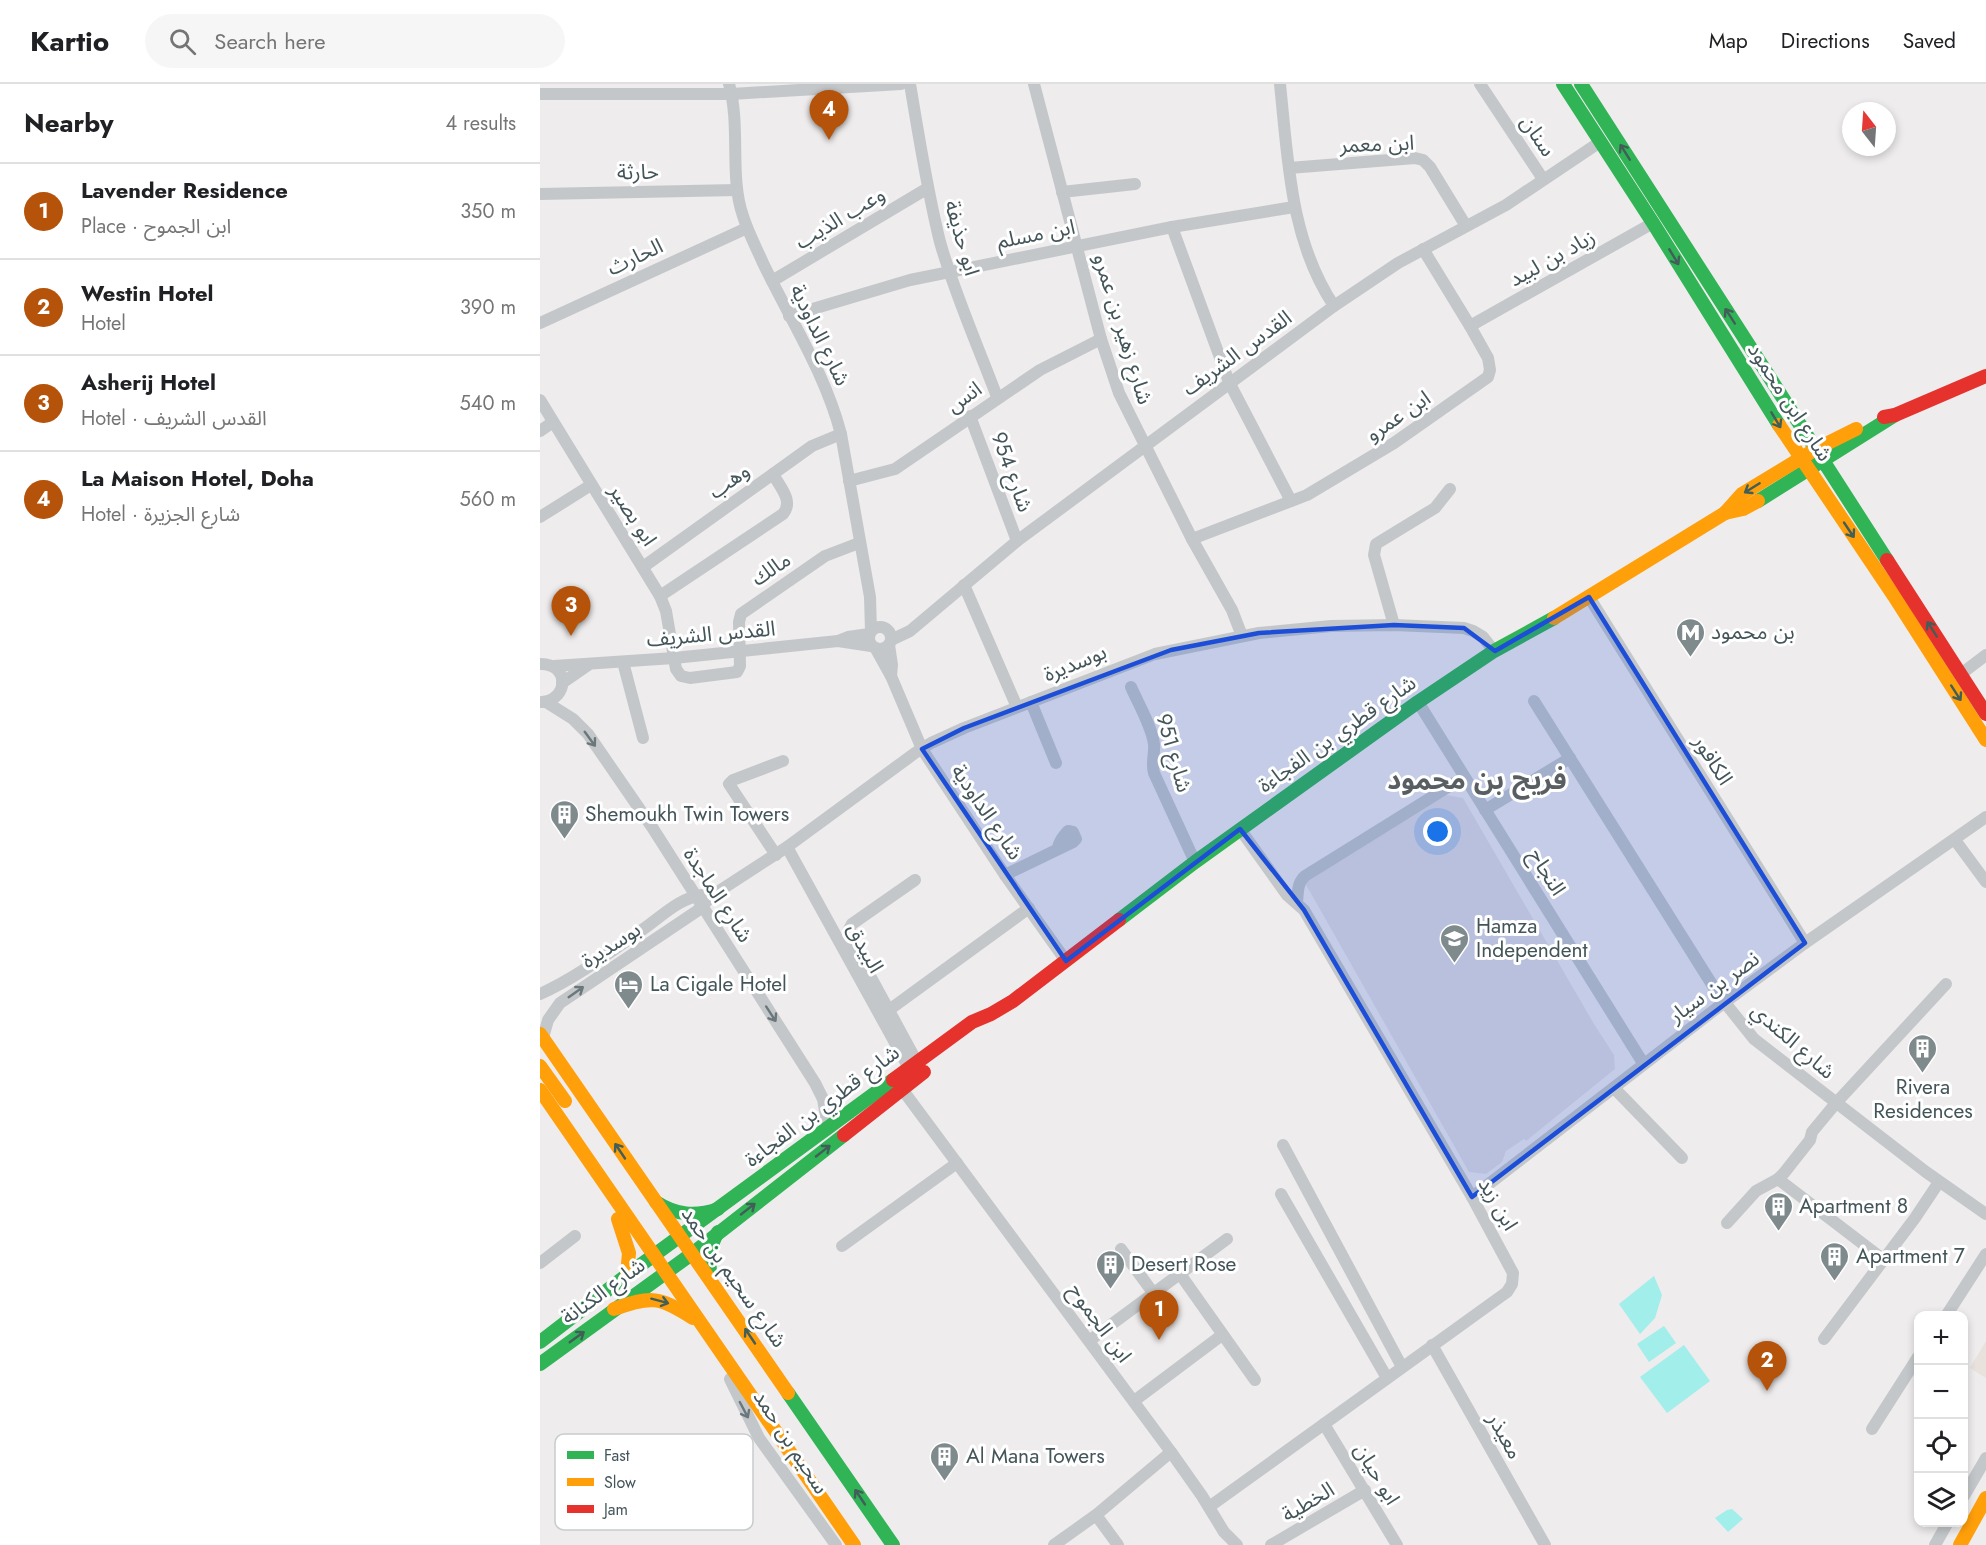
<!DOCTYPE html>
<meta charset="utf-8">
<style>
body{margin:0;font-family:Jost,"Noto Sans Arabic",sans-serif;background:#f6f6f6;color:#202124}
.controls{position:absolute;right:18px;bottom:18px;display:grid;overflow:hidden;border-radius:12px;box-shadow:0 3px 9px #0003}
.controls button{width:54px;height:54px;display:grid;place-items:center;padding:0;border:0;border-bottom:2px solid #e0e0e0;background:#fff;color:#202124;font:30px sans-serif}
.compass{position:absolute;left:1302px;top:18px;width:54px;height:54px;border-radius:50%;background:#fff;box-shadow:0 3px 9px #0003;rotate:343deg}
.you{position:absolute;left:898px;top:748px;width:21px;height:21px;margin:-15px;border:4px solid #fff;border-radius:50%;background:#1a73e8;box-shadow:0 0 0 9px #1a73e833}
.badge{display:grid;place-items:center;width:39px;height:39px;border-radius:50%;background:#b45309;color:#fff;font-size:20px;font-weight:700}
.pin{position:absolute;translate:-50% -50px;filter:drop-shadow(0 2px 3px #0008)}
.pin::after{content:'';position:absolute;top:32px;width:21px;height:18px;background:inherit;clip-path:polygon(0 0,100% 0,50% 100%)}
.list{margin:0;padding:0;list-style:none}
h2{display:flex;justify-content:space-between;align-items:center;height:78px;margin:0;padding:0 24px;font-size:26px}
h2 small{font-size:20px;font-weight:400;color:#757577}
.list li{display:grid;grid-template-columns:39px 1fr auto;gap:18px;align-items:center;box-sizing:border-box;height:96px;padding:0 24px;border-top:2px solid #e0e0e0}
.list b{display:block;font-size:22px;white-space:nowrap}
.list p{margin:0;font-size:20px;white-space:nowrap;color:#757577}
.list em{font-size:20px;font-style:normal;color:#757577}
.icon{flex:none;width:33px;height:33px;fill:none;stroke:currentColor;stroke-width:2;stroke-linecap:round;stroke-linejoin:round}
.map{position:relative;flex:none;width:1446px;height:1461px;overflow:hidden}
header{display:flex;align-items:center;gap:36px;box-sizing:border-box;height:84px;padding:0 30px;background:#fff;border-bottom:2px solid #e0e0e0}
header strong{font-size:28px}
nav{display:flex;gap:33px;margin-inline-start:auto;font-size:21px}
.search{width:420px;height:54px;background:#f6f6f6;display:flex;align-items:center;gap:15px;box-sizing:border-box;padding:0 21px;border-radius:33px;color:#757577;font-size:22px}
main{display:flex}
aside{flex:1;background:#fff}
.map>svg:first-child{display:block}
.commercial{fill:#e8e1dc}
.education{fill:#dfdddf}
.water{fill:#a2eeea}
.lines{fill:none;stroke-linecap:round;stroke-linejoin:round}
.street{stroke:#c4c7c9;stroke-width:12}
.fast{stroke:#30b455;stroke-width:14}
.slow{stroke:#ff9f0a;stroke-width:14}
.jam{stroke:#e5322d;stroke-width:14}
.oneway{stroke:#415e59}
.oneway2{stroke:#6a777b}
.marked{fill:#1d4ed8;fill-opacity:0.2;stroke:#1d4ed8;stroke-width:4.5;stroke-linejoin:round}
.labels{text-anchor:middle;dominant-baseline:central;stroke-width:6;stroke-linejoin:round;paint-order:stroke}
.street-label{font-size:21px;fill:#435559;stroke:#fff}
.poi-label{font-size:21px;fill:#435559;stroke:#fff;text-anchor:start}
.district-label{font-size:27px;font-weight:bold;fill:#585e61;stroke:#fff}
.key{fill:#fff;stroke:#c7cccd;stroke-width:1.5}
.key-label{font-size:16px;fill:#435559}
</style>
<header>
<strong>Kartio</strong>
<div class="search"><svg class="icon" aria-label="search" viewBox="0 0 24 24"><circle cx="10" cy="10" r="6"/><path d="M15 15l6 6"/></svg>Search here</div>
<nav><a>Map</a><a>Directions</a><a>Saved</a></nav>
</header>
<main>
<aside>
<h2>Nearby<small>4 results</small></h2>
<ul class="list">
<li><span class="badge">1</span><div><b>Lavender Residence</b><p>Place · ابن الجموح</p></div><em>350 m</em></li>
<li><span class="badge">2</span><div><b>Westin Hotel</b><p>Hotel</p></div><em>390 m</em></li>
<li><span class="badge">3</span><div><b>Asherij Hotel</b><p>Hotel · القدس الشريف</p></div><em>540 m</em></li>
<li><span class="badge">4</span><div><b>La Maison Hotel, Doha</b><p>Hotel · شارع الجزيرة</p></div><em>560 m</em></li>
</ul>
</aside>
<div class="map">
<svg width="1446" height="1461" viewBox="0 0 1446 1461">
<rect width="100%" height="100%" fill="#eeeced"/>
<!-- commercial -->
<polygon class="commercial" points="1446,1257 1446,1294 1430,1284"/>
<!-- education -->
<polygon class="education" points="901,710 923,714 1054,940 1074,971 1075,985 986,1057 984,1055 966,1067 962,1078 946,1090 929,1088 765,799"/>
<!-- water -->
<g class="water">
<polygon points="1114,1192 1122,1211 1115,1234 1100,1250 1079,1220"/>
<polygon points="1124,1242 1136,1259 1109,1278 1097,1260"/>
<polygon points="1144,1261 1170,1297 1127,1329 1100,1293"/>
<polygon points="1192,1425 1203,1435 1188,1448 1175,1434 1187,1426"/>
</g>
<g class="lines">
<!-- street -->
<g class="street">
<path d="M189 0C201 43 189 92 203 132 208 148 216 163 223 179 250 235 285 289 301 350L330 513 331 547"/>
<path d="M370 0C379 53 387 106 400 158 415 211 438 262 457 313"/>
<polyline points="494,0 561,255 579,309 652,455 692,526 702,552"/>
<path d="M740 0C748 76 750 156 794 222"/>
<polyline points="940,0 1003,95"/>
<polyline points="0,10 191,10 361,0"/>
<polyline points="749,84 875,74 883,76 890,83 926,142"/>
<polyline points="522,108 595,100"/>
<polyline points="0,110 197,106"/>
<polyline points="632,143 689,298 751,417"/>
<polyline points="232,197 388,104"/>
<polyline points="249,232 370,196 632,143 754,123"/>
<polyline points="0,239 207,144"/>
<polyline points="930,242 1113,139"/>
<polyline points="0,316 120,512 126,527 136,585 141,592 150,594 197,588 200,582 199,538 201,530 285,472 319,459"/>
<polyline points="430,332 477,457"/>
<polyline points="0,347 13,338"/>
<polyline points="309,397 355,385 500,286 561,255"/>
<polyline points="0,433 51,401"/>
<polyline points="652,455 767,411 854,359 948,293 950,286 948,274 930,242 883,165"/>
<polyline points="103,483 272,362 301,350"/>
<polyline points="424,501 477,623"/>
<path d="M120 512 243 430C254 417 240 403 233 390"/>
<polyline points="1049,513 1265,859"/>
<polyline points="854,541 834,471 836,460 895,424 910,405"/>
<circle cx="340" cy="554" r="11"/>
<polyline points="351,556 370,547 477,457 794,222 858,179 966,121 1060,58"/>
<polyline points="298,557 331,562"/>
<polyline points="349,561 352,581 351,592"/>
<polyline points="336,565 351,592 382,665 465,791 526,877"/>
<polyline points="83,578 103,654"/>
<path d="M0 580C29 579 30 615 2 618"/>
<polyline points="14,582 134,574 298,557 308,553 329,550"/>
<polyline points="1421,590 1446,571"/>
<polyline points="22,599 48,581"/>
<path d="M591 603C598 619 612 643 614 660 615 670 611 679 614 689L655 778"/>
<polyline points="994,617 1178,910 1214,955 1386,1088 1446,1130"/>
<polyline points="6,618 33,635 48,650 112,743 275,999 283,1015 288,1045"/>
<polyline points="491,618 516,679"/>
<polyline points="878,618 1103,979"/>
<polyline points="945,726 1030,674"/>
<polyline points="1415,756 1446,798"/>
<polyline points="247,763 369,984"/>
<polyline points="236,771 189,700 193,696 243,677"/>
<path d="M465 791 533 758 536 755 533 748 528 747C524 751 518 759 518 765"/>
<polyline points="375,796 312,840 308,847 310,855 377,978"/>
<path d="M757 819C758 809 757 799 765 792L924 693"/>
<path d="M0 910C36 894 70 868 102 846 121 833 139 814 162 811"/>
<polyline points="349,926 489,824"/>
<polyline points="3,954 8,936 20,919 157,827 173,811 247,763 375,669 391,659 424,644 615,570 719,549 791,542 854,541 924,544 933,547 943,553 954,567"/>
<polyline points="1074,1004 1142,1074"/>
<polyline points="362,1005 631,1368 662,1412 684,1448 697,1461"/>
<polyline points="743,1061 862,1283"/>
<polyline points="1238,1095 1344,1176"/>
<polyline points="741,1110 847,1294"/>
<polyline points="932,1113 1177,924 1265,859 1446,733"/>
<polyline points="1187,1139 1216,1107 1238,1095 1244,1089 1270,1056 1272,1048 1296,1019 1406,900"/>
<polyline points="302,1162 417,1079"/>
<polyline points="581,1165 614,1210"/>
<polyline points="0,1179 35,1152"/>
<polyline points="640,1190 715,1296"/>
<polyline points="1406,1232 1446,1170"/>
<polyline points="1284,1255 1375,1134 1399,1098"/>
<polyline points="549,1257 687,1155"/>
<polyline points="892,1261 1005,1461"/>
<polyline points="190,1295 219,1354 296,1461"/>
<polyline points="594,1317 682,1251"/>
<polyline points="784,1340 857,1461"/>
<polyline points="1332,1345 1378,1273"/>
<polyline points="1424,1412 1446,1374"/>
<polyline points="669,1423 967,1208 972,1200 973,1189 932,1113 764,826 747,811 700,745"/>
<polyline points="556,1431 578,1461"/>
<polyline points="514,1461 556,1431 631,1368"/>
<polyline points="731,1461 825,1406"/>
<polyline points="1395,1461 1408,1438"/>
</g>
<!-- fast -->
<g class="fast">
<polyline points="1023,0 1113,139 1239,341"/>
<polyline points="1041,0 1347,476"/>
<polyline points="1218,417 1355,331"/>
<polyline points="579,836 655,778 878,618 954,567 1014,534"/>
<path d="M116 1118C136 1131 155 1133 178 1125"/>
<path d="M171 1194C168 1177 169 1163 178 1148"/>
<polyline points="0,1258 87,1191 353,996"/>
<polyline points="0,1280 153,1169 304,1051"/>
<polyline points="248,1309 353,1461"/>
</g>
<!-- slow -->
<g class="slow">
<polyline points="1239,341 1354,512 1446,656"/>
<polyline points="1185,429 1202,410 1276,365 1316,345"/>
<polyline points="1014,534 1185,429 1203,425 1218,417"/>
<polyline points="0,950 248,1309"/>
<polyline points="0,982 25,1017"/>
<polyline points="0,1006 314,1461"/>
<polyline points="78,1135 89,1169 87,1191"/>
<path d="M74 1225C112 1211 119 1213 153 1234"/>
<polyline points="1420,1461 1446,1414"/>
</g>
<!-- jam -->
<g class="jam">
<polyline points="1344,333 1355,331 1446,292"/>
<polyline points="1347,476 1446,630"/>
<polyline points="353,996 432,938 451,930 473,917 579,836"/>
<polyline points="304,1051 384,988"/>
</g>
</g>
<!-- one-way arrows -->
<defs><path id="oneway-shaft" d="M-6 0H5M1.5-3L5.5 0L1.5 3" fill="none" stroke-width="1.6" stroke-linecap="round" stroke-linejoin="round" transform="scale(1.5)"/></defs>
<g class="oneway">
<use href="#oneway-shaft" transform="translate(1085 68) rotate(-122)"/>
<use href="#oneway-shaft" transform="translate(1134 173) rotate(59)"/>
<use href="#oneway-shaft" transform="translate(1190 232) rotate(-123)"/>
<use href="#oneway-shaft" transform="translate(1236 336) rotate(59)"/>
<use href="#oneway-shaft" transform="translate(1212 404) rotate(148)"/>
<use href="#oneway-shaft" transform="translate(1309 446) rotate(56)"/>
<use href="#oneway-shaft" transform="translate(1392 545) rotate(-123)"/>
<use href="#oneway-shaft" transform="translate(1416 609) rotate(57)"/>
<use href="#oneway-shaft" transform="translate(80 1067) rotate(-124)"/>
<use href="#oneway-shaft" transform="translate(283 1067) rotate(-38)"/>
<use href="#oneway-shaft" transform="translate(208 1125) rotate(-38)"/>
<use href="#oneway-shaft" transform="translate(120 1217) rotate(15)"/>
<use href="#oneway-shaft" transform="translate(210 1252) rotate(-124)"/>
<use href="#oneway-shaft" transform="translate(37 1253) rotate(-36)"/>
<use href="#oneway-shaft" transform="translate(320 1413) rotate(-124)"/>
</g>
<g class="oneway2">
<use href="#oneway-shaft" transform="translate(50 655) rotate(54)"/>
<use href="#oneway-shaft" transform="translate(36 908) rotate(-35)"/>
<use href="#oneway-shaft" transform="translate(231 930) rotate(57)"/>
<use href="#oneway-shaft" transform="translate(204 1326) rotate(62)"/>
</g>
<!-- marked area -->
<path class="marked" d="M1049 513 1265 859 932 1113 764 826 700 745 526 877 382 665 424 644 631 566 719 549 854 541 924 544 955 567Z"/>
<!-- icons -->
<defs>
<symbol id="metro-pin" viewBox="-11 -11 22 30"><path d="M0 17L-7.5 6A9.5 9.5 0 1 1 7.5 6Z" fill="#7f8a8d" stroke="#fff"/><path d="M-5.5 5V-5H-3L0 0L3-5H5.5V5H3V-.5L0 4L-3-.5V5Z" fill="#fff"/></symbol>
<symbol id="building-pin" viewBox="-11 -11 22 30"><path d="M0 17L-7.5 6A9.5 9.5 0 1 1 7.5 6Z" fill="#7f8a8d" stroke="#fff"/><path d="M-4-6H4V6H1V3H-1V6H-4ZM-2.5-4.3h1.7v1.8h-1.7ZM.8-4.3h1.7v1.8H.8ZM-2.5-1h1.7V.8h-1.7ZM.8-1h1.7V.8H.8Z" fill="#fff"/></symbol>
<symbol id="school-pin" viewBox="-11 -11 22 30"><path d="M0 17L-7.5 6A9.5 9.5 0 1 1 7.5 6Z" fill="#7f8a8d" stroke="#fff"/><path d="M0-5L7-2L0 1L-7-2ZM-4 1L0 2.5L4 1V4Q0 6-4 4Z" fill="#fff"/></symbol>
<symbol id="hotel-pin" viewBox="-11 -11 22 30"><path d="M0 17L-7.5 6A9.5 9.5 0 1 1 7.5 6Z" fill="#7f8a8d" stroke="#fff"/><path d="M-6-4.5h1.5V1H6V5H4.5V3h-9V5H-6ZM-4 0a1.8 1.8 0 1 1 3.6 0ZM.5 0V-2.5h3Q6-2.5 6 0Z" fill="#fff"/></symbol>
</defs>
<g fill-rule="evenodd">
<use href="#metro-pin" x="1134" y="532" width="33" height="45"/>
<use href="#building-pin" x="8" y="714" width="33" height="45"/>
<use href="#school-pin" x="898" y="838" width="33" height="45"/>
<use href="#hotel-pin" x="72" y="884" width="33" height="45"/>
<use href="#building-pin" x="1366" y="948" width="33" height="45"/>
<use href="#building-pin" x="1222" y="1106" width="33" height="45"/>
<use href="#building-pin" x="1278" y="1156" width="33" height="45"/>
<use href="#building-pin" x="554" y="1164" width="33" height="45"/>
<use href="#building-pin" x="388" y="1356" width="33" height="45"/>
</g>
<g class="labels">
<!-- street labels -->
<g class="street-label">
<text transform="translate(998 52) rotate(56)">سنان</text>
<text transform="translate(837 60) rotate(-2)">ابن معمر</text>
<text transform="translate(98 88) rotate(-1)">حارثة</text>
<text transform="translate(300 134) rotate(-31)">وعب الذيب</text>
<text transform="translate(496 150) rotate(-11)">ابن مسلم</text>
<text transform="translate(422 154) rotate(74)">ابو حذيفة</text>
<text transform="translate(95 173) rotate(-25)">الحارث</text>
<text transform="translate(1012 174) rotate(-29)">زياد بن لبيد</text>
<text transform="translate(583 245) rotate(73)">شارع زهير بن عمرو</text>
<text transform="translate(280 251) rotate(64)">شارع الداودية</text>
<text transform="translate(697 269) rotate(-36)">القدس الشريف</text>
<text transform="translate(424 313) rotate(-35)">انس</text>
<text transform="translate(1250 318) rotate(57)">شارع ابن محمود</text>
<text transform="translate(858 332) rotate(-34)">ابن عمرو</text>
<text transform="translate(472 388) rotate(70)">شارع 954</text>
<text transform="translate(189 397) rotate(-36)">وهب</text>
<text transform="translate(93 431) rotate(57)">ابو بصير</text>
<text transform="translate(231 485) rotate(-34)">مالك</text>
<text transform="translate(171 550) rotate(-5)">القدس الشريف</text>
<text transform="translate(535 579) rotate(-22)">بوسديرة</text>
<text transform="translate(797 650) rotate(-35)">شارع قطري بن الفجاءة</text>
<text transform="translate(634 669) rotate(74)">شارع 951</text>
<text transform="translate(1173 676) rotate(58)">الكافور</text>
<text transform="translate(447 728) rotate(56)">شارع الداودية</text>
<text transform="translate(1007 788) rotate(58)">النجاح</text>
<text transform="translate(178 811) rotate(57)">شارع الماجدة</text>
<text transform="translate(71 861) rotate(-33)">بوسديرة</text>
<text transform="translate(325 864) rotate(61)">البيدق</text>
<text transform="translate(1174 903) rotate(-36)">نصر بن سيار</text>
<text transform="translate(1253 957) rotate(41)">شارع الكندي</text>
<text transform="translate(282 1022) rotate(-37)">شارع قطري بن الفجاءة</text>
<text transform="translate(958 1120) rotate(60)">ابن زيد</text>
<text transform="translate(194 1193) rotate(55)">شارع سحيم بن حمد</text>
<text transform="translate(63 1207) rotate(-36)">شارع الكنانة</text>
<text transform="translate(560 1239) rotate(54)">ابن الجموح</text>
<text transform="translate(965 1352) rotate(61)">معيذر</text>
<text transform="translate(251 1358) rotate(57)">سحيم بن حمد</text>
<text transform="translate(837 1390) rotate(59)">ابو حيان</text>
<text transform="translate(768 1418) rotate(-31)">الخطية</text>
</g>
<!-- poi labels -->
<g class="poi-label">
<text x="1171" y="548">بن محمود</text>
<text x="45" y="730">Shemoukh Twin Towers</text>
<text x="936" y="842">Hamza<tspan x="936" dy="24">Independent</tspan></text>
<text x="110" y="900">La Cigale Hotel</text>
<text x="1383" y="1003" text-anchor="middle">Rivera<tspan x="1383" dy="24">Residences</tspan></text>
<text x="1259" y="1122">Apartment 8</text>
<text x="1316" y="1172">Apartment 7</text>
<text x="591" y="1180">Desert Rose</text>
<text x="426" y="1372">Al Mana Towers</text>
</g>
<!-- district labels -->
<g class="district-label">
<text x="937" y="695">فريج بن محمود</text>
</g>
</g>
<!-- legend -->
<rect x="15" y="1350" width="198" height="96" rx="9" class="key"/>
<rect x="27" y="1367" width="27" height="8" fill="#30b455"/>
<rect x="27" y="1394" width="27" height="8" fill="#ff9f0a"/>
<rect x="27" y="1421" width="27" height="8" fill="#e5322d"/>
<g class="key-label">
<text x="64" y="1377">Fast</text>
<text x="64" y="1404">Slow</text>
<text x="64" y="1431">Jam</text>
</g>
</svg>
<div class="controls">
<button>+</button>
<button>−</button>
<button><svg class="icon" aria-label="locate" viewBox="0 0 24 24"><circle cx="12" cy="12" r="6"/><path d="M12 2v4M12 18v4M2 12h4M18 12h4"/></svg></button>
<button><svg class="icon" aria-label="layers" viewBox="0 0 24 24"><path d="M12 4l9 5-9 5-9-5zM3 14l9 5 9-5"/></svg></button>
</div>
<svg class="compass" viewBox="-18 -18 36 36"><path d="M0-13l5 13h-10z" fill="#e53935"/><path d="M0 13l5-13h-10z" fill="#757577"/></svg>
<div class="you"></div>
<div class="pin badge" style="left:619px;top:1256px">1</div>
<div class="pin badge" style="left:1227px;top:1307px">2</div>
<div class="pin badge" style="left:31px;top:552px">3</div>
<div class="pin badge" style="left:289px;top:56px">4</div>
</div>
</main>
